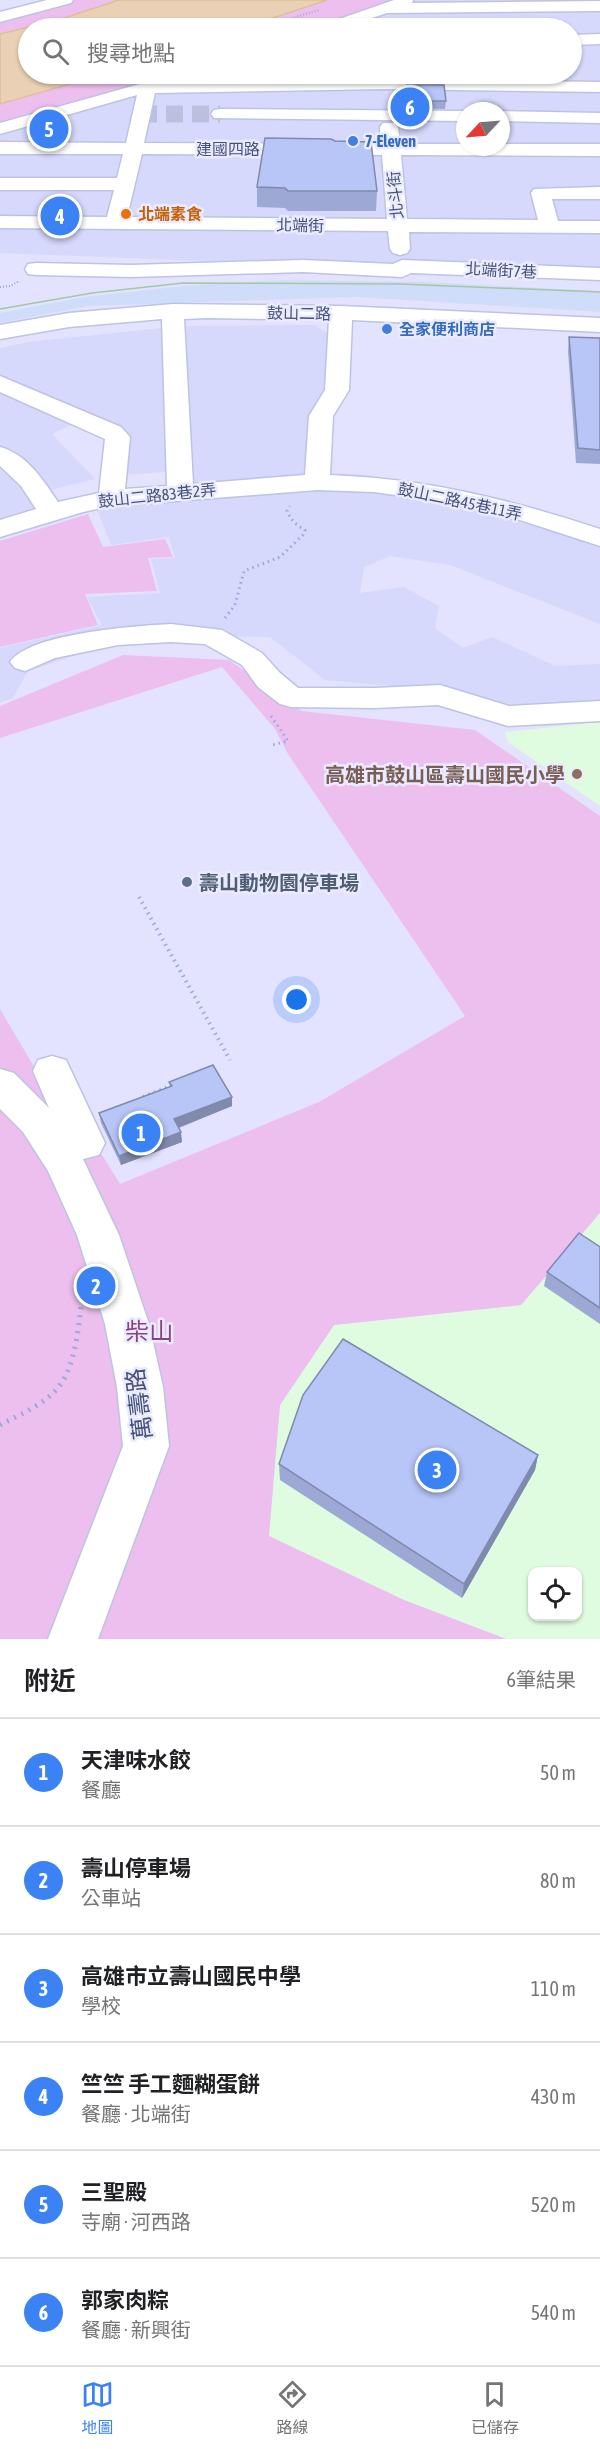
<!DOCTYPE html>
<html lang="zh-TW">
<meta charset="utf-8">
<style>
body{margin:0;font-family:"Asap Condensed","Noto Sans TC",sans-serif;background:#f6f6f6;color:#202124}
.controls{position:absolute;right:18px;bottom:18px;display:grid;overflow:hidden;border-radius:12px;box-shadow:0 2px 4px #0004}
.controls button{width:54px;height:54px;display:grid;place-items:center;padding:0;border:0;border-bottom:2px solid #e0e0e0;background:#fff;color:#202124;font:30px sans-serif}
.compass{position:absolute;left:456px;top:102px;width:54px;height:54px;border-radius:50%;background:#fff;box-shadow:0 2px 4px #0004;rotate:244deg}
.you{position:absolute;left:297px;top:1000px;width:21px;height:21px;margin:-15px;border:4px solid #fff;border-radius:50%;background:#1a73e8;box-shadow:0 0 0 9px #1a73e833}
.badge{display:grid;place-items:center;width:39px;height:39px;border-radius:50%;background:#3b83f5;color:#fff;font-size:20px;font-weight:700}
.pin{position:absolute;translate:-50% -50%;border:3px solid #fff;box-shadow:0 2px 6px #0006}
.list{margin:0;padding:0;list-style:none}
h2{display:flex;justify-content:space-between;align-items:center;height:78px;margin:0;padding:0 24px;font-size:26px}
h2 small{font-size:20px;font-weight:400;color:#757577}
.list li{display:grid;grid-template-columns:39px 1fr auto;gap:18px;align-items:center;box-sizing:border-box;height:108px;padding:0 24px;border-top:2px solid #e0e0e0}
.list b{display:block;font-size:22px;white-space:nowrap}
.list p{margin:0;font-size:20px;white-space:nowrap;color:#757577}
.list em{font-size:20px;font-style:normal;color:#757577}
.icon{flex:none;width:33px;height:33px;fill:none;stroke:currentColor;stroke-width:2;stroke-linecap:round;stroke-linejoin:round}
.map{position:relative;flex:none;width:600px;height:1639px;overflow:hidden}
.search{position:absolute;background:#fff;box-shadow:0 2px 4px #0004;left:18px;right:18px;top:18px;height:66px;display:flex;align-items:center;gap:15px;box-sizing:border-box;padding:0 21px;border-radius:33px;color:#757577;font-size:22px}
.sheet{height:726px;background:#fff}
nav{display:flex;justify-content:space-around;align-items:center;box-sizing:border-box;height:84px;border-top:2px solid #e0e0e0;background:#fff;font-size:16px;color:#757577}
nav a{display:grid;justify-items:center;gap:3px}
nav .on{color:#3b83f5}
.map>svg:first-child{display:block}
.residential{fill:#d6d8fc;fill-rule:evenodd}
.commercial{fill:#d0ddfa}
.education{fill:#dffbe0;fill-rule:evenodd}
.green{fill:#edbfee}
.water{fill:#ead1b5;stroke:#ddbf9a;stroke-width:1.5}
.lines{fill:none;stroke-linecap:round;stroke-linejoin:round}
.minor-tunnel{stroke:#bcbfde;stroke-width:17;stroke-dasharray:17 9;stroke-linecap:butt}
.minor-casing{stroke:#bdc3e4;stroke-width:3}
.path-far3{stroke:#9aa9dc;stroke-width:2;stroke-dasharray:1 2;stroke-linecap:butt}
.path-far2{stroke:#9aa9dc;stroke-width:3;stroke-dasharray:1.5 4;stroke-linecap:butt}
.path-far1{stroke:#9aa9dc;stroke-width:4;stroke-dasharray:1.5 4.5;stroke-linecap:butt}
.path{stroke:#9aa9dc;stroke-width:5;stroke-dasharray:2 6;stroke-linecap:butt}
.minor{fill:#fff;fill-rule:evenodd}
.tram{stroke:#a3c9a0;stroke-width:1.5}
.wall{fill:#9da9d4}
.shaded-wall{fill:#808aad}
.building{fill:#b7c5f7;stroke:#808aad;stroke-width:1.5}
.shop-dot{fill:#3f7fe0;stroke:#ebebff;stroke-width:2}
.food-dot{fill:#e8710a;stroke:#ebebff;stroke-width:2}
.education-dot{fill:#8d6e63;stroke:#ebebff;stroke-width:2}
.service-dot{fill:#5c6f8a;stroke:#ebebff;stroke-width:2}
.labels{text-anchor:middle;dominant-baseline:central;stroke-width:5;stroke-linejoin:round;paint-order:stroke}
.far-shop-label{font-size:16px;font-weight:bold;fill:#366cbe;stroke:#ebebff;text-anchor:start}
.far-street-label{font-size:16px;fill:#465379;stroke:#ebebff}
.far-food-label{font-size:16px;font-weight:bold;fill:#c56008;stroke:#ebebff;text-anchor:start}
.education-label{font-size:20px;font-weight:bold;fill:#785e54;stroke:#ebebff;text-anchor:end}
.service-label{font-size:20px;font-weight:bold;fill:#4e5e75;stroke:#ebebff;text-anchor:start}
.near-park-label{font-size:24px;fill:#8d4186;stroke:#ebebff}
.near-street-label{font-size:24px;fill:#465379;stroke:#ebebff}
</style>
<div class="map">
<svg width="600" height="1639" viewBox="0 0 600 1639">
<rect width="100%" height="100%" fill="#e3e3ff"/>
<!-- residential -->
<g class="residential">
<path d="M402 0H600V276L0 253V126L171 74H572V28H320ZM465 111H501V147H465Z"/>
<polygon points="314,325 329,334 335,405 312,486 380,490 459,506 600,544 600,624 450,565 390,556 364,567 360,593 404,587 439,606 435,628 463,648 492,637 555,666 600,664 600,700 550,705 493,703 435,690 325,680 270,637 198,636 113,643 28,671 13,698 0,703 0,648 102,625 87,597 160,593 151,559 175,558 169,537 111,545 96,507 190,498 192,470 122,475 119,428 98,417 0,377 0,348 28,342 182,326"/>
<polygon points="0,393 75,423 52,434 95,479 30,495 39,512 0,525"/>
</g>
<!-- commercial -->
<polygon class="commercial" points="281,280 422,282 600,291 600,312 356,297 88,306 0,323 0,313 84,297 184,286"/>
<!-- education -->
<g class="education">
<polygon points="600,722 600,806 508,742 505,732"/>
<path d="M600 1213V1639H506L404 1600 268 1536 280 1405 334 1325 521 1305ZM532 1572H578V1616H532Z"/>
</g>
<!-- green -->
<g class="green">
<polygon points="74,0 119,0 58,20 0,34 0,20"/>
<polygon points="327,0 402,0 320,28 243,28"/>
<polygon points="105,74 171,74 0,126 0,104"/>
<polygon points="88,514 103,547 165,539 173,557 148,558 157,591 85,594 98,625 0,647 0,541"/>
<polygon points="123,655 229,660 302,711 475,730 600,816 600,1213 521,1305 334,1325 280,1405 269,1536 404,1600 506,1639 0,1639 0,1009 49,1092 93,1140 120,1184 319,1102 465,1016 288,754 275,729 222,667 0,738 0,706"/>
</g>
<!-- water -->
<polygon class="water" points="119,0 327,0 243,28 28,28 28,74 105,74 0,104 0,34 58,20"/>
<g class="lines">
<!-- minor-tunnel -->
<polyline class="minor-tunnel" points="140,114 220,114"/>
<defs>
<g id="minor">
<polygon points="47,0 73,0 71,3 0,22 0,12"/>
<polygon points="394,0 413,0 412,3 600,1 600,11 387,13 342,28 320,28 322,25"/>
<polygon points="600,34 600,44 572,45 572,35"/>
<path d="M165 77 171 78 173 82 384 79 600 82V92L384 89 155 93 144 143 381 144 380 127 383 123H395L398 127 400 144H465V147H501V144H600V156L401 155 407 219 538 220 531 193 534 189 600 187V199H552L558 221H600V233L409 232 410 249 407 253 400 255 393 253 390 249 388 231 0 228V216L107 217 114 190H0V178H117L123 154H0V142L126 143 137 95 0 134V123ZM142 154 382 155 387 219 127 217Z"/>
<polygon points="220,109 465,111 467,111 465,121 214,118 211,114 214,110"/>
<polygon points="499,111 501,111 600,113 600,123 501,121"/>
<polygon points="303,260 393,264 402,260 600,268 600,280 411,273 402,277 303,272 131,277 36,275 28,274 25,269 28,264 36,263 131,265"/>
<path d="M173 304 341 306 600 318V332L352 320 349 390 333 416 330 475C423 478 512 500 600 529V546L523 521 438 501 374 492 317 490 111 506 83 512 0 537V520L36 509 21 486 0 466V447C27 454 43 480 58 502L99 493 105 439 0 392V376L121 427 130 437 125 489 167 486 162 319 69 327 0 339V325L69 313ZM206 318 329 320 325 390 309 416 305 475 193 484 184 319Z"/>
<path d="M171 624 222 630 262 653 280 673 298 688H375L440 685 509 706 600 701V721L508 726 438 705 375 708 291 707 280 704 258 687 242 665 205 644 171 642 118 645 55 658 25 671 15 668 10 662C30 633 136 626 171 624Z"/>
<polygon points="52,1056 66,1060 105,1143 99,1155 83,1159 119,1235 149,1324 163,1387 169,1446 98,1639 48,1639 123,1446 117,1387 105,1324 77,1235 48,1171 23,1132 0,1109 0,1069 14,1073 49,1108 33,1071 38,1060"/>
</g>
</defs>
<!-- minor casing -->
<use href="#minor" class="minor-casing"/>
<!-- path-far3 -->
<g class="path-far3">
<polyline points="260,28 319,10"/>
<polyline points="0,287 10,286 19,281"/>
</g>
<!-- path-far2 -->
<g class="path-far2">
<path d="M225 618 235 605 244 571 280 557 304 534 305 530C296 525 291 520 287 511L290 506"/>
<polyline points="271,716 288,741 272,745"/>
</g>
<!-- path-far1 -->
<g class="path-far1">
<polyline points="139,897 230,1060"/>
<polyline points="143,1097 173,1085"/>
</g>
<!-- path -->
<path class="path" d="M0 1425C19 1415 41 1406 56 1390 76 1368 78 1328 82 1300"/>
<!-- minor -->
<use href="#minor" class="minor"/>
<!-- tram -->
<polyline class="tram" points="0,309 92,293 183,283 400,284 600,292"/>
</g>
<!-- wall -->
<g class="wall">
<polygon points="405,74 478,74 478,78 405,77"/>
<polygon points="407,85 446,101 445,109 407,108"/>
<polygon points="257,187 377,191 376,211 288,211 285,208 257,207"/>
<polygon points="569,337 600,338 600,464 576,463 568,351"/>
<polygon points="169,1082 232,1097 232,1106 179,1128 182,1142 121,1165 101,1123 99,1113 170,1087"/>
<polygon points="600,1247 600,1324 544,1286 547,1272"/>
<polygon points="538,1455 535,1470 462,1598 280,1480 279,1464"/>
</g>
<!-- shaded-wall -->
<g class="shaded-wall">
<polygon points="232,1097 232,1106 175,1129 174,1119"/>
<polygon points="181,1132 182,1142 121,1165 119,1156"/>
<polygon points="538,1455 535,1470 462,1598 464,1584"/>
</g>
<!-- building -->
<g class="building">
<polygon points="407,85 444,85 446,101 407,101"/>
<polygon points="265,138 331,139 335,141 371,142 377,191 288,191 285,188 257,187"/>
<polygon points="569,337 600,338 600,450 578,448"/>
<polygon points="213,1065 232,1097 174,1119 181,1132 119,1156 99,1113 172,1086 169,1082"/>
<polygon points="579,1233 600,1247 600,1308 547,1272"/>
<polygon points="343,1339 538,1455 464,1584 279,1464 303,1395"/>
</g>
<!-- markers -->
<g class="shop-dot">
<circle cx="353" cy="141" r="6"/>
<circle cx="387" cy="329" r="6"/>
</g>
<circle class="food-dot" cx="126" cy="214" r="6"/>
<circle class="education-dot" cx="577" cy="774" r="6"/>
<circle class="service-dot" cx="187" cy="882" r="6"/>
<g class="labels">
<!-- far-shop labels -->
<g class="far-shop-label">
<text x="365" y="141">7-Eleven</text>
<text x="399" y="329">全家便利商店</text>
</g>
<!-- far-street labels -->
<g class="far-street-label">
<text x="228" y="149">建國四路</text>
<text transform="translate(395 195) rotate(-95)">北斗街</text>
<text transform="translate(300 225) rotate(1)">北端街</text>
<text transform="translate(501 270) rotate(3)">北端街7巷</text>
<text transform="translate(299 313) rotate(1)">鼓山二路</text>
<text transform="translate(157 495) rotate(-6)">鼓山二路83巷2弄</text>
<text transform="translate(460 501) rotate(12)">鼓山二路45巷11弄</text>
</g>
<!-- far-food labels -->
<g class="far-food-label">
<text x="138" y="214">北端素食</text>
</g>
<!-- education labels -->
<g class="education-label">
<text x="565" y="774">高雄市鼓山區壽山國民小學</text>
</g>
<!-- service labels -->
<g class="service-label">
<text x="199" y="882">壽山動物園停車場</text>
</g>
<!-- near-park labels -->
<g class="near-park-label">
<text x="149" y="1331">柴山</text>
</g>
<!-- near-street labels -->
<g class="near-street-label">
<text transform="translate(139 1404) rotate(-97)">萬壽路</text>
</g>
</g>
</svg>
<div class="controls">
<button><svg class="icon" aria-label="locate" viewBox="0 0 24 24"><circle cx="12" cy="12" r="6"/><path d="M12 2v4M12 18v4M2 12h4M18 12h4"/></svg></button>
</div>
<svg class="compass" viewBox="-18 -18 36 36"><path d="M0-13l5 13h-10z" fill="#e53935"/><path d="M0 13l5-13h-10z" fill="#757577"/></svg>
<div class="you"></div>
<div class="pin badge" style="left:141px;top:1133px">1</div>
<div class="pin badge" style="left:96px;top:1286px">2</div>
<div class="pin badge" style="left:437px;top:1470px">3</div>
<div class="pin badge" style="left:60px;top:216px">4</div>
<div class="pin badge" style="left:49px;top:129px">5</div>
<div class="pin badge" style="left:410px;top:107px">6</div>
<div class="search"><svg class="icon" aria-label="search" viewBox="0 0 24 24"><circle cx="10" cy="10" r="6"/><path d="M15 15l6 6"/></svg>搜尋地點</div>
</div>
<section class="sheet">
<h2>附近<small>6筆結果</small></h2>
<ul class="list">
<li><span class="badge">1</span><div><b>天津味水餃</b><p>餐廳</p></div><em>50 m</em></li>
<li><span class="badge">2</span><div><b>壽山停車場</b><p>公車站</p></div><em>80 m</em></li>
<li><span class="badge">3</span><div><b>高雄市立壽山國民中學</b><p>學校</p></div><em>110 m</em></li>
<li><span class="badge">4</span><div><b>竺竺 手工麵糊蛋餅</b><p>餐廳 · 北端街</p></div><em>430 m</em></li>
<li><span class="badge">5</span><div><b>三聖殿</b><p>寺廟 · 河西路</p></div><em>520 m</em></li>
<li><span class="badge">6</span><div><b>郭家肉粽</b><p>餐廳 · 新興街</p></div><em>540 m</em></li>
</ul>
</section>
<nav>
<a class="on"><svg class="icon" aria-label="map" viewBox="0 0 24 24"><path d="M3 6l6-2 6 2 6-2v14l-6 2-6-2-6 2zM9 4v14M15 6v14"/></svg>地圖</a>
<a><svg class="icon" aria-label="directions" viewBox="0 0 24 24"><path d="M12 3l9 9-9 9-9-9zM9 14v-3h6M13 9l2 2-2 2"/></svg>路線</a>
<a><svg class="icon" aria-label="saved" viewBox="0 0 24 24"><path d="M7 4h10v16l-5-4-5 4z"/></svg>已儲存</a>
</nav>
